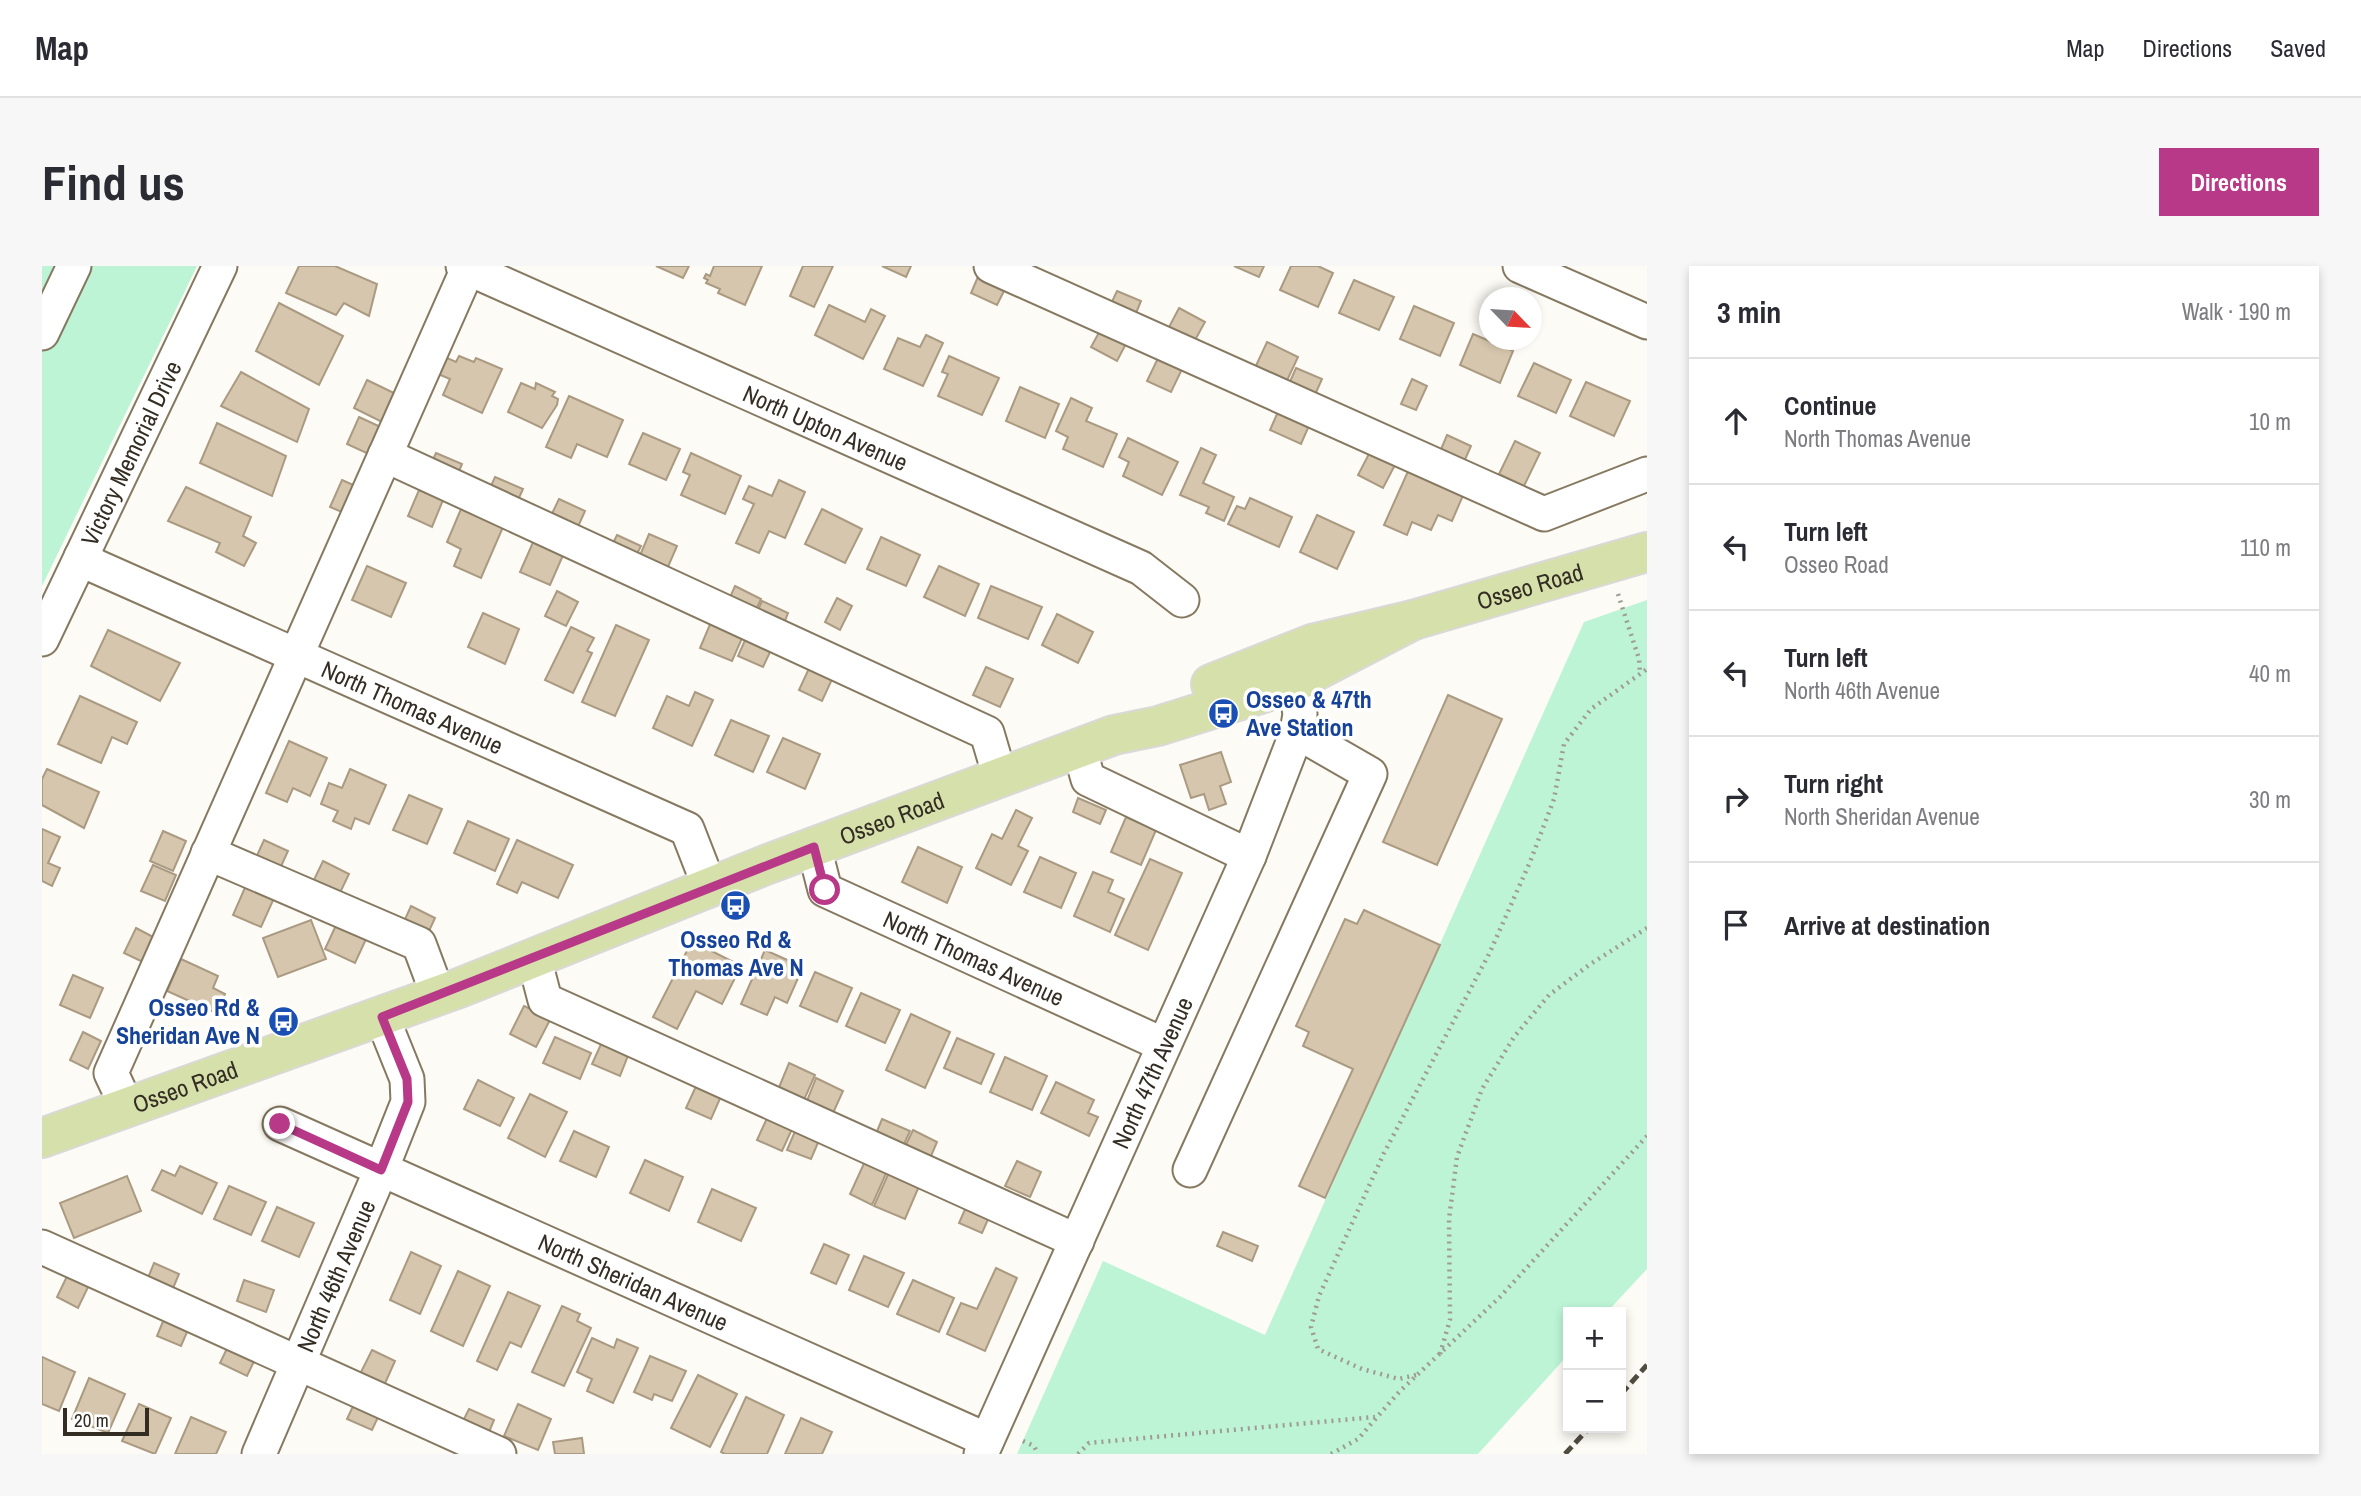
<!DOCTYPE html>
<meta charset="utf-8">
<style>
body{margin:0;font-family:"Archivo Narrow",sans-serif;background:#f7f7f7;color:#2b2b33}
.controls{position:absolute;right:21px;bottom:21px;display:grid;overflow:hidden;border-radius:0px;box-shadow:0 4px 10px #0003}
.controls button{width:63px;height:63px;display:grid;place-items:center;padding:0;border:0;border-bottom:2px solid #e1e1e2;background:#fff;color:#2b2b33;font:35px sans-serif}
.compass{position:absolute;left:1437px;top:21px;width:63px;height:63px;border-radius:50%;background:#fff;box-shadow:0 4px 10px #0003;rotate:115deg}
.scale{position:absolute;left:21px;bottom:18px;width:86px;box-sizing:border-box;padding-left:7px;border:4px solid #332d23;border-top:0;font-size:19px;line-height:24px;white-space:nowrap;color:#332d23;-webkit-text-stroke:5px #fff;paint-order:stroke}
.stop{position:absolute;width:21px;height:21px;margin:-16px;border:5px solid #b73987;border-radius:50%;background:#fff}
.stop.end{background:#b73987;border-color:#fff;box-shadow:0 2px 7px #0008}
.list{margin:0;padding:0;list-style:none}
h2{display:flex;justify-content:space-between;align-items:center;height:91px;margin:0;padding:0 28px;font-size:30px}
h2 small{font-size:23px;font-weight:400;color:#7c7c81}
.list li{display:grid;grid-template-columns:46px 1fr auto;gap:21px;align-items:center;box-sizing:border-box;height:126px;padding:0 28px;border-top:2px solid #e1e1e2}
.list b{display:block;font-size:26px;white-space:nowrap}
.list p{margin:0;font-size:23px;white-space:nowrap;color:#7c7c81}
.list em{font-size:23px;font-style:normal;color:#7c7c81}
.icon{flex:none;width:38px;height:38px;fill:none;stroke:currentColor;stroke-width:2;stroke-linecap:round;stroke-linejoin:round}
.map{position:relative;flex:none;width:1605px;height:1188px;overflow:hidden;border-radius:0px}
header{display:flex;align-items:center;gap:42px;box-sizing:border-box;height:98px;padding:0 35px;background:#fff;border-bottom:2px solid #e1e1e2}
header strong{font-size:33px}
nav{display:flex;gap:38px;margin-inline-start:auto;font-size:24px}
.intro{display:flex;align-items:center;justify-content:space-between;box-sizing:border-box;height:168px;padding:0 42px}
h1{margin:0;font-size:49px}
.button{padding:18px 32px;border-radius:0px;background:#b73987;color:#fff;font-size:24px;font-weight:700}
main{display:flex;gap:42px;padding:0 42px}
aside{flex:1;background:#fff;border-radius:0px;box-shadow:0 4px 10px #0003}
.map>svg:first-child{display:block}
.green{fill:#bdf4d6}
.building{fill:#d6c6ad;stroke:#aa9a82;stroke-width:2}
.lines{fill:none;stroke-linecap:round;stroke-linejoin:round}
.minor-casing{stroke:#867961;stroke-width:37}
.major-casing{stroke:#dad9d7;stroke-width:42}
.path{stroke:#9f9b94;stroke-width:4.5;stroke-dasharray:2 5;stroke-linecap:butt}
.minor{stroke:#fff;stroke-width:33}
.major{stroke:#d6e0ab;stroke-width:38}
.rail{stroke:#514c42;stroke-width:5;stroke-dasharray:10 5;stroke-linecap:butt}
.route{stroke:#b73987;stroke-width:9}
.labels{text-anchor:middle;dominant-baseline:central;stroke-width:7;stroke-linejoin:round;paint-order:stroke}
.street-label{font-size:24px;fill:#332d23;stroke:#fff}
.transit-label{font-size:24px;font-weight:bold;fill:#164399;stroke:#fff;text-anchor:start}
</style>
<header>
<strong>Map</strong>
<nav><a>Map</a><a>Directions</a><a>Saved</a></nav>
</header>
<div class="intro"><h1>Find us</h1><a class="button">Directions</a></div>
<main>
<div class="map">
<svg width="1605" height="1188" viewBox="0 0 1605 1188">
<rect width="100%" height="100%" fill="#fdfbf5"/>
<!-- green -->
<g class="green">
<polygon points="0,0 155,0 0,320"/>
<polygon points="1605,334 1605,1003 1565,1046 1526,1046 1526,1089 1436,1188 975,1188 1061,995 1223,1069 1542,356"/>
</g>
<!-- building -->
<g class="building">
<polygon points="257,0 293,0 335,18 327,50 302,37 294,49 244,27"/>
<polygon points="614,0 647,0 641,12"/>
<polygon points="672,0 720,0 703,39 676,27 678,23 664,17 666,14 662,12 664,8 668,10"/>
<polygon points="761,0 791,0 772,41 748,30"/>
<polygon points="840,0 869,0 864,11"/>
<polygon points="1192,0 1222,0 1217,11"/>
<polygon points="1249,0 1276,0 1291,7 1276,41 1238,24"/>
<polygon points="938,6 965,19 955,39 929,27"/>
<polygon points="1312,14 1352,31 1337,64 1297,47"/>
<polygon points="1075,25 1099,35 1092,52 1067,42"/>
<polygon points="237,37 301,70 277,119 214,85"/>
<polygon points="787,39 823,56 829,43 843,50 821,93 773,69"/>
<polygon points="1372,40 1412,57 1398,90 1358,73"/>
<polygon points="1137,42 1163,56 1152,76 1126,63"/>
<polygon points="1060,61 1086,74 1075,95 1049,81"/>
<polygon points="1431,68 1471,85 1458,117 1418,99"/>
<polygon points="884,69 901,77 881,120 842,103 856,72 878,81"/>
<polygon points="1225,76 1256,91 1242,121 1211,106"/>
<polygon points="1118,88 1142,99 1129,126 1105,115"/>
<polygon points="417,90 432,96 434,92 460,103 440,147 401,129 408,113 396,108 403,91 414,96"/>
<polygon points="907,90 957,112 940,149 896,130 906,108 900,106"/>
<polygon points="1492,97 1529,114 1514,147 1476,130"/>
<polygon points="1254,102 1280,113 1272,131 1246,120"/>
<polygon points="199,106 267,143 255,176 179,140"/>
<polygon points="1370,113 1385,120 1374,144 1359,138"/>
<polygon points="325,114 354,128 340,156 312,142"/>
<polygon points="1544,116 1588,135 1572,170 1528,150"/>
<polygon points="479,117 493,123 494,117 513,126 510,130 516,133 515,139 500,162 466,146"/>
<polygon points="978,121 1017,138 1003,172 964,155"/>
<polygon points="527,130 581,154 565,191 535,178 529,192 504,181"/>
<polygon points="1029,132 1050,142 1044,155 1075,168 1061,201 1021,183 1026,171 1014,165"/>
<polygon points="1238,141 1269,155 1259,178 1228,164"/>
<polygon points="317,151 343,163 331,190 305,178"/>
<polygon points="175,157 244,190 230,230 158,197"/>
<polygon points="601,167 638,183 624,214 587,198"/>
<polygon points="1405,169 1429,180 1421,198 1397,188"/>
<polygon points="1086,172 1136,196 1120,229 1081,210 1087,196 1077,191"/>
<polygon points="1473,175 1498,187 1482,220 1457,208"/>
<polygon points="1159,182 1174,189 1161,217 1192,231 1182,255 1164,247 1167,241 1138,229"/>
<polygon points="1329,184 1354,197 1341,222 1316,209"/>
<polygon points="394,187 420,198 413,215 386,204"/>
<polygon points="649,187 699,210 683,248 639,229 648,209 641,206"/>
<polygon points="1367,203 1422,227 1410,255 1396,249 1389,264 1370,256 1365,269 1342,259"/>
<polygon points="453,211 481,223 471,245 443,233"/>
<polygon points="300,214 318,222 307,249 288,241"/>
<polygon points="737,214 763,226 743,272 727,265 717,287 694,277 712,238 701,233 707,220 730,230"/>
<polygon points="144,221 209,251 201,270 214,277 202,300 174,286 178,277 126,255"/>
<polygon points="377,224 401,234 390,261 366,250"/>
<polygon points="1208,232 1250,251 1237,281 1186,258 1195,240 1203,243"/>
<polygon points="517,233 543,245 531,272 504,260"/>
<polygon points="419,243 461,261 439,312 412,300 419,283 405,276"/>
<polygon points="780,243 820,263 803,297 763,278"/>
<polygon points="1275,249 1312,266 1295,303 1258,286"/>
<polygon points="607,268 635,280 622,310 594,299"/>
<polygon points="575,269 599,280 590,298 566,287"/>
<polygon points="839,271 878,289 864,320 825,303"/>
<polygon points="492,274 522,287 508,319 478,306"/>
<polygon points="325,300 364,317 349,351 310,334"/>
<polygon points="897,300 937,318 923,350 882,331"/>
<polygon points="693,320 719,333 710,353 684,340"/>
<polygon points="949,320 1000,341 986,373 936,352"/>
<polygon points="515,325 536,336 524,360 503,350"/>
<polygon points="795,332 810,340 798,364 783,356"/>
<polygon points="720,335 746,347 739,365 712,353"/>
<polygon points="441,347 477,363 463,398 426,381"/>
<polygon points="1015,348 1051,366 1036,397 1000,379"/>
<polygon points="669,356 701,370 690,395 658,382"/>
<polygon points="574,359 607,374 573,450 540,436"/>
<polygon points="529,361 552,372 545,385 550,387 531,427 503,414"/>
<polygon points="66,364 138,397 118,435 49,400"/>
<polygon points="704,372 729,384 721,401 696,390"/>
<polygon points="769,398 792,409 780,435 757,424"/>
<polygon points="944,401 971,413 958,441 931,429"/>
<polygon points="653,426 671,434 650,480 611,462 625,430 647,440"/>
<polygon points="1406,429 1460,453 1395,599 1341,576"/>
<polygon points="38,430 95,456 85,478 70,471 59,497 16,478"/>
<polygon points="689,454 727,470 711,506 673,489"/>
<polygon points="741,472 778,488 763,523 725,506"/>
<polygon points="247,475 285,492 268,530 251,522 245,536 224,527"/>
<polygon points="1179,486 1189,516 1178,520 1184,538 1167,544 1162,528 1149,532 1138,499"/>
<polygon points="5,503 57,526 42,562 0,539 0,513"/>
<polygon points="308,503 344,519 327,558 313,552 309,563 291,555 296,545 279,538 287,517 300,522"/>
<polygon points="367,529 400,543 385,578 351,564"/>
<polygon points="1036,532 1064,544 1058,558 1031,546"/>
<polygon points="974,544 990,552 976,580 986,585 969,619 934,602 950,568 960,573"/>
<polygon points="1084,551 1114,564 1099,599 1069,586"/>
<polygon points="426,555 467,573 453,605 412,587"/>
<polygon points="0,563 18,571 6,597 18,602 10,620 0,615"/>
<polygon points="121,565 144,575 131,605 108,595"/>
<polygon points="222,574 246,585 236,607 212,596"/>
<polygon points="475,574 531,599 516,632 480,616 475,627 455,618"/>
<polygon points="876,581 920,601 905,637 860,616"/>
<polygon points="998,591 1034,607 1019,642 982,626"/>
<polygon points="1108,593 1140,607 1106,684 1073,669"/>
<polygon points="281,595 307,608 295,633 269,620"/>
<polygon points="111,599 134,609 123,635 99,625"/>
<polygon points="1051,606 1071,614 1066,626 1082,633 1068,666 1032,650"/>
<polygon points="205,617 233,630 219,661 191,649"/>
<polygon points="369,640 393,652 383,674 359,662"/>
<polygon points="1322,644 1398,679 1283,932 1257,920 1311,803 1261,780 1267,766 1254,760 1303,653 1315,658"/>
<polygon points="269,654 284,693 236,711 221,672"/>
<polygon points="295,657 325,671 313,697 283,683"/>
<polygon points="94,662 117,674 105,698 82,687"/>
<polygon points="650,675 699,700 680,738 654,725 635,763 611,751"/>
<polygon points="723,684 761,701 745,737 733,731 725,749 699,738"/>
<polygon points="139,693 176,710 171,722 183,728 174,747 125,725"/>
<polygon points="773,706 810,722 795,756 758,740"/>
<polygon points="31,709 61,722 48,752 18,739"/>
<polygon points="819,727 858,744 843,777 804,760"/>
<polygon points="482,740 509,752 494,781 468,768"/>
<polygon points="869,748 908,766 883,822 844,804"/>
<polygon points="41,766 59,775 46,803 28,794"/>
<polygon points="513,771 549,787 538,813 501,797"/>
<polygon points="915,772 952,788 939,818 902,802"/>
<polygon points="560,776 587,787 578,810 550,798"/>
<polygon points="963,791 1005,810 990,844 948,826"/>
<polygon points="747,797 773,809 758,843 733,831"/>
<polygon points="774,812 801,825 787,856 761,845"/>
<polygon points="436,814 472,832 458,860 422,843"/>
<polygon points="1014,816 1052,834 1046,847 1056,851 1047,870 999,847"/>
<polygon points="655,818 680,828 669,853 644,842"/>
<polygon points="488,828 525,846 503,891 466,872"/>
<polygon points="726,850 751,861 740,885 715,874"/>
<polygon points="840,853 868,865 858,887 831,875"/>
<polygon points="754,863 778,872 769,893 745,884"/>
<polygon points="871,864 895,876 887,895 862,883"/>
<polygon points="532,865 567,881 554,911 518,895"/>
<polygon points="824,893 846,903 830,939 808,928"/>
<polygon points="603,894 641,911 627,945 588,927"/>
<polygon points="975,895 999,906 988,931 963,920"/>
<polygon points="138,900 175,917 160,948 110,924 120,904 133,910"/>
<polygon points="848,904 878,918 863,953 832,940"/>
<polygon points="85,910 99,945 32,972 18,937"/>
<polygon points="187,920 224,936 209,969 172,953"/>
<polygon points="670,923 714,942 699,975 656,956"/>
<polygon points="925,939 948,949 940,967 917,957"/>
<polygon points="235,941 272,957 257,991 220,975"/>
<polygon points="1181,966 1216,980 1210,995 1175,980"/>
<polygon points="782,978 807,989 794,1018 769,1007"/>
<polygon points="369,986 399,1000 378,1048 348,1034"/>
<polygon points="822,990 862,1007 846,1041 807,1024"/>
<polygon points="112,997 137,1008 129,1027 104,1017"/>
<polygon points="954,1002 975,1012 943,1085 905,1068 919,1037 935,1043"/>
<polygon points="28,1004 49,1015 36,1042 15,1031"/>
<polygon points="416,1005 448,1020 421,1080 389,1065"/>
<polygon points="202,1014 232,1024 224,1046 195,1035"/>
<polygon points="871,1014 912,1032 897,1066 855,1048"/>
<polygon points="466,1026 498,1040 479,1081 468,1076 455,1104 435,1095"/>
<polygon points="520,1040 538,1048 535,1055 549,1062 522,1120 490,1106"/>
<polygon points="124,1048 148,1059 139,1080 115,1070"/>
<polygon points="550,1072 572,1082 575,1073 596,1082 571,1137 545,1125 550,1113 535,1106"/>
<polygon points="188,1076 215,1089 205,1110 178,1097"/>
<polygon points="330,1084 353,1095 341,1122 317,1110"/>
<polygon points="608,1090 644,1105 630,1135 612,1128 610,1134 592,1126"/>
<polygon points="0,1091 33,1106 17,1145 0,1138"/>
<polygon points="656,1109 695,1128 668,1181 629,1162"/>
<polygon points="47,1112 83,1128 66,1167 30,1153"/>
<polygon points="704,1131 742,1149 725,1188 683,1188 679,1186"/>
<polygon points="313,1136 338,1147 330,1164 305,1153"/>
<polygon points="97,1138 129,1152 113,1188 80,1175"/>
<polygon points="476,1138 509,1153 496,1184 462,1170"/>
<polygon points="427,1143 452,1154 445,1171 419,1159"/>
<polygon points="149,1151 184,1166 174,1188 133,1188"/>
<polygon points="759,1152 790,1166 780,1188 743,1188"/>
<polygon points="540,1172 542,1188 513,1188 511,1176"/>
</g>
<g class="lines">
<defs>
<g id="minor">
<path id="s1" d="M421 0 1099 302 1140 334"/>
<polyline points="949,0 1502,248 1605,208"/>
<polyline points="1478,0 1605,56"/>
<polyline points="0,67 32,0"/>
<polyline points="343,189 945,467 958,511"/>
<path id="s2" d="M39 291 53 300 645 563 668 622"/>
<path id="s3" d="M0 373 178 0"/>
<polyline points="1037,481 1046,513 1207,590"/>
<path id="s4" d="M772 581 783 624 1122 779"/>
<polyline points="166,587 377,678 396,729"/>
<polyline points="492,692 503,734 1035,975"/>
<polyline points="85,841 69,807 427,0"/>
<path id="s5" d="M238 858 945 1174"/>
<polyline points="1148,904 1328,508 1255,466"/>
<polyline points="0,981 457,1188"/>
<path id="s6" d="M217 1188 339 904 366 836 365 813 340 751"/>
<path id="s7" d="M939 1188 1207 590 1255 466 1258 448 1253 417"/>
</g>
<g id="major">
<path id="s8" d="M1169 418 1270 378 1371 354 1605 286"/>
<path id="s9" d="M0 872 417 722 726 598 1072 469 1116 460 1253 417 1275 404 1371 354"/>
</g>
</defs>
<!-- minor casing -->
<use href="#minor" class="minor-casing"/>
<!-- major casing -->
<use href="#major" class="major-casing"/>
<!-- path -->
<g class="path">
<polyline points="1576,328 1597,393 1598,407"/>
<polyline points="1398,1088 1408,1054 1407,953 1415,891 1440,823 1472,771 1507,729 1547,699 1605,662"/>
<polyline points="1374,1109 1357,1113 1320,1103 1276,1083 1269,1061 1277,1030 1342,887 1448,686 1488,596 1512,533 1522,478 1549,443 1605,403"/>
<polyline points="981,1175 992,1180 996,1188"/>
<polyline points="1036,1188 1047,1177 1333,1151"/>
<polyline points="1289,1188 1316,1173 1357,1126 1458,1031 1605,870"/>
</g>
<!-- minor -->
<use href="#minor" class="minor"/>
<!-- major -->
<use href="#major" class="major"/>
<!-- rail -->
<g class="rail">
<polyline points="1579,1128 1605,1099"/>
<polyline points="1523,1188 1547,1162"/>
</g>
</g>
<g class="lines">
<!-- route -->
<polyline class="route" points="238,858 339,904 366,836 365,813 340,751 772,581 783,624"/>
</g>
<!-- icons -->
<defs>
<symbol id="bus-disc" viewBox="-11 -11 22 22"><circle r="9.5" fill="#1a4fb4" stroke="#fff"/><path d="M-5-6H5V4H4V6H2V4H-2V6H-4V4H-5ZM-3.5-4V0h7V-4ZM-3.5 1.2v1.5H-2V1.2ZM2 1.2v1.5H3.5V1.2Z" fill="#fff"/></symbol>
</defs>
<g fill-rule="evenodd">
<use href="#bus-disc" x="1164" y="430" width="35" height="35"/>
<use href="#bus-disc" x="676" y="622" width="35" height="35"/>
<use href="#bus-disc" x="224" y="738" width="35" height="35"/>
</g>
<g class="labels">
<!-- street labels -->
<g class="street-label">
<text stroke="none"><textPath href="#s1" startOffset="397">North Upton Avenue</textPath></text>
<text stroke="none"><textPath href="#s3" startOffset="206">Victory Memorial Drive</textPath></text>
<text stroke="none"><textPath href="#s8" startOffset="334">Osseo Road</textPath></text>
<text stroke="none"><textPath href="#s2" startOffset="364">North Thomas Avenue</textPath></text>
<text stroke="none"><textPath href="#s9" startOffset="908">Osseo Road</textPath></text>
<text stroke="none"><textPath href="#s4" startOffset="208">North Thomas Avenue</textPath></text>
<text stroke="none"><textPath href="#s7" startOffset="418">North 47th Avenue</textPath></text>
<text stroke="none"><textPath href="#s9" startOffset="152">Osseo Road</textPath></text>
<text stroke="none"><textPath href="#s6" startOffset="194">North 46th Avenue</textPath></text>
<text stroke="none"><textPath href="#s5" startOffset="387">North Sheridan Avenue</textPath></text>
</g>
<!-- transit labels -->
<g class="transit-label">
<text x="1204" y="433">Osseo &amp; 47th<tspan x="1204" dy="28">Ave Station</tspan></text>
<text x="694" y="673" text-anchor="middle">Osseo Rd &amp;<tspan x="694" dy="28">Thomas Ave N</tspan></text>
<text x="218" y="741" text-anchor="end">Osseo Rd &amp;<tspan x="218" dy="28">Sheridan Ave N</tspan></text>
</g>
</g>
</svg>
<div class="controls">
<button>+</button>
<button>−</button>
</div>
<svg class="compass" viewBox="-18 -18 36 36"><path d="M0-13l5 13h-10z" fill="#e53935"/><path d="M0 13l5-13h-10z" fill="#7c7c81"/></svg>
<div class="scale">20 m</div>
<div class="stop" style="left:783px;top:624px"></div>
<div class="stop end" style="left:238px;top:858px"></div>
</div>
<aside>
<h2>3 min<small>Walk · 190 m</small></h2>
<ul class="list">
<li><svg class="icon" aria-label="ahead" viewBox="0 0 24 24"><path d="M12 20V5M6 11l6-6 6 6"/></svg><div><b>Continue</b><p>North Thomas Avenue</p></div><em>10 m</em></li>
<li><svg class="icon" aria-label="left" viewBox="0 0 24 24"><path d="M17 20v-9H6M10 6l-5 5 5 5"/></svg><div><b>Turn left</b><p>Osseo Road</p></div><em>110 m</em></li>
<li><svg class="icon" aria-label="left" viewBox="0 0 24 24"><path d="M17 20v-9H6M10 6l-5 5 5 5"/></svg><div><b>Turn left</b><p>North 46th Avenue</p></div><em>40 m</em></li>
<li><svg class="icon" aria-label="right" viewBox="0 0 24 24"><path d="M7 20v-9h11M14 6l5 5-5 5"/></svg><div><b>Turn right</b><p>North Sheridan Avenue</p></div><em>30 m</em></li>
<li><svg class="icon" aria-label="arrive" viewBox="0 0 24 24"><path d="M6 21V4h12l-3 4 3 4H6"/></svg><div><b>Arrive at destination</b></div></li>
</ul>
</aside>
</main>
